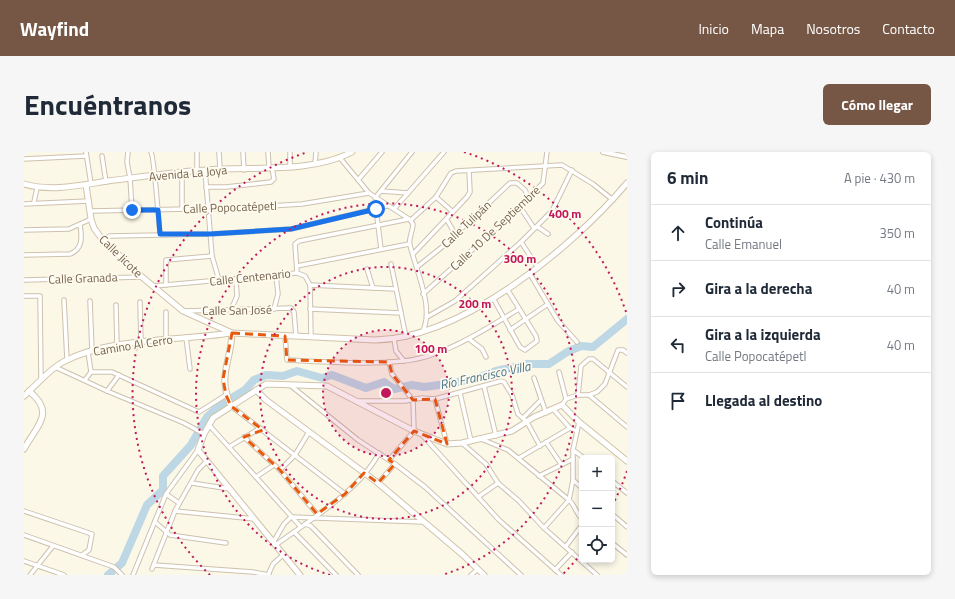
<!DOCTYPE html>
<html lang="es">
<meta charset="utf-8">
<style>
body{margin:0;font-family:"Titillium Web",sans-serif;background:#f6f6f7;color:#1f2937}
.controls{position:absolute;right:12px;bottom:12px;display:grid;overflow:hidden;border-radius:6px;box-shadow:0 2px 6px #0003}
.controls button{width:36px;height:36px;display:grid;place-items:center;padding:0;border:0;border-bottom:1px solid #e0e1e3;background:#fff;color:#1f2937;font:20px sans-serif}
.stop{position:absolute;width:12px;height:12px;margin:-9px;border:3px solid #1a73e8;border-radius:50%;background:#fff}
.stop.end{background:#1a73e8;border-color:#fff;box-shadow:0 1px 4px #0008}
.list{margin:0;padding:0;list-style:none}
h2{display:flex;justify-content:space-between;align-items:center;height:52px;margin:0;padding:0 16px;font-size:17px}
h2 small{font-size:13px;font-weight:400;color:#747a83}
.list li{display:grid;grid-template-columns:26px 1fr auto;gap:12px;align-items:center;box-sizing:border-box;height:56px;padding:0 16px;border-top:1px solid #e0e1e3}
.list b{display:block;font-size:15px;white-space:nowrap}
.list p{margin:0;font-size:13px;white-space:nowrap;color:#747a83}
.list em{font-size:13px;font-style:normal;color:#747a83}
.icon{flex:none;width:22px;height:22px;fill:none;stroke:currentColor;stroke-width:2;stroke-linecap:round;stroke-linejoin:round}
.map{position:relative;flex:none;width:603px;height:423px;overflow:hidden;border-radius:6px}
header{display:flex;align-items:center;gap:24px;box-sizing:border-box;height:56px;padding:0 20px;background:#765644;color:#fff}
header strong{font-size:19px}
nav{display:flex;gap:22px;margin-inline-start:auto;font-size:14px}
.intro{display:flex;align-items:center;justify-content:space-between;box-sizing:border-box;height:96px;padding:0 24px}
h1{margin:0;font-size:28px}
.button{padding:10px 18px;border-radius:6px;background:#765644;color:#fff;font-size:14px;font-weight:700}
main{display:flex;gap:24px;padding:0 24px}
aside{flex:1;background:#fff;border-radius:6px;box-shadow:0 2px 6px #0003}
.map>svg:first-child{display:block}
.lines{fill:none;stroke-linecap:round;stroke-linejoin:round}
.river{stroke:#bdd7e5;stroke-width:8}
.minor-casing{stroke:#cdc1ae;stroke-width:5.5}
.tertiary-casing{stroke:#cdc1ae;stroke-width:6}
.secondary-casing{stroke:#d0c3ab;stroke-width:7}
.minor{stroke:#fff;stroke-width:3.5}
.tertiary{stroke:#fff;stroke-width:4}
.secondary{stroke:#fff;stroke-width:5}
.route{stroke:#1a73e8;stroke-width:5}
.marked{fill:none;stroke:#e8590c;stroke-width:3;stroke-dasharray:8 5;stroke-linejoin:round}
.ring{fill:none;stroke:#c2185b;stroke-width:2;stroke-dasharray:2 4}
.labels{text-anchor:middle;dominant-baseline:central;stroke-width:3.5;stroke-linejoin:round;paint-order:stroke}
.street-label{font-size:12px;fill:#75624d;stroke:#fefbee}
.water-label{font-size:13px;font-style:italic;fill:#4b768e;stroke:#fefbee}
.centre{fill:#c2185b;stroke:#fefbee;stroke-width:2}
.ring-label{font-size:12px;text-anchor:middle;font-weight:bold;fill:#c2185b;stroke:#fefbee;stroke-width:3.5;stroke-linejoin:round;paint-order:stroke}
</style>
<header>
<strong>Wayfind</strong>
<nav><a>Inicio</a><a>Mapa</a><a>Nosotros</a><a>Contacto</a></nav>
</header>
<div class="intro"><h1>Encuéntranos</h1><a class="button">Cómo llegar</a></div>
<main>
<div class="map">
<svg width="603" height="423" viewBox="0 0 603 423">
<rect width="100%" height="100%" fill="#fcf8e8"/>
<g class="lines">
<!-- river -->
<polyline class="river" points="84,423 98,411 123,353 139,338 139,324 167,293 183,265 196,253 221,238 230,228 242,223 259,224 273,219 298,226 308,223 342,236 360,230 370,237 388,233 400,235 430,231 456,225 472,219 503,212 525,212 543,200 557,194 569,195 603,167"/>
<defs>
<g id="minor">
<polyline points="62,0 67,32"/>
<polyline points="104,0 103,10 106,26 108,58"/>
<path d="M127 0C130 4 135 72 136 82"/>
<polyline points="195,0 196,17"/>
<polyline points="219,0 220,18"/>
<polyline points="244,0 245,16"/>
<polyline points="266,0 266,14"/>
<polyline points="78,4 82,30"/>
<path d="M316 6 345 41 385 67 389 72C389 79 384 87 386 93 392 119 410 154 399 179"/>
<polyline points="0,7 62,4"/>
<polyline points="291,12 292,0"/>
<polyline points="173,18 173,0"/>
<polyline points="181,18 188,104 195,128"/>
<polyline points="158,20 158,57"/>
<polyline points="334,28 358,0"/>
<polyline points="182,35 202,35 247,30 250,27 248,16"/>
<polyline points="357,39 384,41"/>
<polyline points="412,45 429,60"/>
<polyline points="351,46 388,0"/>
<polyline points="10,50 13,36"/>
<polyline points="0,52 65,49"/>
<polyline points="496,55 510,76 514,75 524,82"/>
<polyline points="352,57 357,97"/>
<polyline points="370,57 420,0"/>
<polyline points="67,59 215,56 278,52 345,41"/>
<polyline points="387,68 412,45 427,21 432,19 538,13 569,32 589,48"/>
<polyline points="423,68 431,82"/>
<polyline points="0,78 45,77 67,67"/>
<polyline points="78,87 86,84 186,82 267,77 363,54"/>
<polyline points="497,90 514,116"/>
<polyline points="389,102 443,45 446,40 445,19"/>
<path d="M0 103 46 102C59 97 58 85 56 73"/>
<polyline points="367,112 382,185"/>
<polyline points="273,114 385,92"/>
<polyline points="393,115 418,95 486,31 493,31 501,38 505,47"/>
<polyline points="343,117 349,136"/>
<polyline points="273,121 281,124 286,133 287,185"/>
<polyline points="506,122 534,169 553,190"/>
<polyline points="0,128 118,125"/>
<polyline points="142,133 142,108 188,104"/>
<polyline points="286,133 371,137"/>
<polyline points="130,134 273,121 271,92 275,89 385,67"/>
<polyline points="399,142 496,55 519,31 523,0"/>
<polyline points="0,144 16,144 17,227"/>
<polyline points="469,146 496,195 501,198 513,189 512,184 483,137"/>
<polyline points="40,148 43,208"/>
<polyline points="66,149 68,199"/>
<polyline points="116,150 117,191"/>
<polyline points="92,153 93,194"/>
<polyline points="250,157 254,142 252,123"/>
<polyline points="286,157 377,161"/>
<polyline points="207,158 213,144 212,127"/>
<polyline points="160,159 267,156 270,160 272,184"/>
<polyline points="142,160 142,187"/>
<polyline points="403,165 431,149 497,90 528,59 548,18"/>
<polyline points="486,178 524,152"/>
<path d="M261 184 263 208C300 210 343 213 379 209 418 206 462 177 495 157"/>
<polyline points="162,185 166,217"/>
<polyline points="370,187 372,199 380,209"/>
<polyline points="445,187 458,197 462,205"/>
<polyline points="64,200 67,220"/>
<polyline points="31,215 83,239 160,271 180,282"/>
<polyline points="535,220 542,247"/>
<polyline points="510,226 522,261"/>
<polyline points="61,228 67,220 88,220 175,260 202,243"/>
<polyline points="266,233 334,288 371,312 401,335 497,423"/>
<polyline points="460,234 472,284"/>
<polyline points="83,239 95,223"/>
<polyline points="436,241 447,289"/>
<polyline points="554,243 557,214 565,207 569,207 603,235"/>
<polyline points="565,243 603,275"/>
<polyline points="411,247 423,292"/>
<polyline points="334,249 381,249 398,246 411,247 477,229 480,230 488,243 494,262 503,270 516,294"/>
<polyline points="538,253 542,247 554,243 565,243 573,240 581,232 594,198 599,198 603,201"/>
<polyline points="207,254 321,342"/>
<polyline points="529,257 546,276 553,279"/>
<polyline points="499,266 517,248"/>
<path d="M555 270 549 298V328L545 348C551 353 551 360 558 367"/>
<polyline points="185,273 276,374"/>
<polyline points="399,284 475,368 537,423"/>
<polyline points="220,285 256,318 293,362"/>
<polyline points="457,287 484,298 545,348 520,376"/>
<polyline points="522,290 537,312"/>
<polyline points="438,291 462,312 474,331 495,349 520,376 573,423"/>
<polyline points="205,295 236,276"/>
<polyline points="549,298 560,306"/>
<polyline points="495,306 546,276"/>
<polyline points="365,308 390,279 389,248 368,222 365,210"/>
<polyline points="256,318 271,303 285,280"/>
<polyline points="515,324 549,307"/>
<polyline points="232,325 250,313"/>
<polyline points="549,328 558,336"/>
<polyline points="588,329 603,341"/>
<polyline points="168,331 206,337"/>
<polyline points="354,331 371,312"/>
<polyline points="142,342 155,351"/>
<polyline points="454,345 474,331"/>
<polyline points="0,359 68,382 65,398 58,403"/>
<polyline points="151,359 231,367"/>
<polyline points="588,362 603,375"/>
<polyline points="131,370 146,383 202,391"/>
<polyline points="281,372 287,374 334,423"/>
<polyline points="270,380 312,423"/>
<polyline points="0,383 90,415 98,423"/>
<polyline points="250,389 260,372 267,365 399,370"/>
<polyline points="588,391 603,403"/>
<path d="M253 392C286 368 336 338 355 301"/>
<polyline points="542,394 558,373"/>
<polyline points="0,409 40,423"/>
<polyline points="130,413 229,420 245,423"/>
<polyline points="128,417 151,359 174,318 183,309"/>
<polyline points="531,418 548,400"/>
<polyline points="6,423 29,394"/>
<polyline points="109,423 142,342 174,298"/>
<polyline points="244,423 249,412 260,402"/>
<polyline points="447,423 454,417"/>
</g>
<polyline id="tertiary" points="579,0 603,5"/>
<g id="secondary">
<path d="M0 32C27 40 57 33 84 29 116 25 149 20 181 18 227 14 286 22 328 0"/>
<path d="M62 33 67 67 70 76 78 87 118 125 159 159 208 181 351 188C439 186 548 96 603 31"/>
<polyline points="232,238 242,248 354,331 438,402 460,423"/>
<path d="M0 244C13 233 24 218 39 210 85 185 156 189 207 181"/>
<path d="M207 254C193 223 207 211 208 181"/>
<path d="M0 297C13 273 32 261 5 239"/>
<polyline points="276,423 174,298 180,282 189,266 242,232 303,234 390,279 423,292 438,291 488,279 510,265 538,253 555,270 603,309"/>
</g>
</defs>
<!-- minor casing -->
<use href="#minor" class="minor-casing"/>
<!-- tertiary casing -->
<use href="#tertiary" class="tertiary-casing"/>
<!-- secondary casing -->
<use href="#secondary" class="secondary-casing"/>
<!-- minor -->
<use href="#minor" class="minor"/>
<!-- tertiary -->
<use href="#tertiary" class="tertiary"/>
<!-- secondary -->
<use href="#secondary" class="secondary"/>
</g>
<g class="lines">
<!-- route -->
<polyline class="route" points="108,58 134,58 136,82 186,82 267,77 352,57"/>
</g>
<!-- marked area -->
<path class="marked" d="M208 181 261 184 263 208 365 210 368 222 389 248 411 247 423 292 390 279 365 308 371 312 354 331 340 321 321 342 293 362 256 318 220 285 239 278 207 254 202 243 199 227Z"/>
<!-- distance rings -->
<circle cx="362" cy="241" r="63" fill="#c2185b" fill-opacity=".12"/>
<g class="ring">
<circle cx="362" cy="241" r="63"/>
<circle cx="362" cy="241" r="126"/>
<path d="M306 423A190 190 0 1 1 418 423"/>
<path d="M603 319A253 253 0 0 1 588 354M557 402A253 253 0 0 1 538 423M186 423A253 253 0 0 1 284 0M440 0A253 253 0 0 1 603 163"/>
</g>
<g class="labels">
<!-- street labels -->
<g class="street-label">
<text transform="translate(164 21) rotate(-5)">Avenida La Joya</text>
<text transform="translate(206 55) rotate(-2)">Calle Popocatépetl</text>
<text transform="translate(442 72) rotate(-43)">Calle Tulipán</text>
<text transform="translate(471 76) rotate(-43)">Calle 10 De Septiembre</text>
<text transform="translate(97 104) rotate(44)">Calle Jicote</text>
<text transform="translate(226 125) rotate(-6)">Calle Centenario</text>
<text transform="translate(59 126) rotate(-2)">Calle Granada</text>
<text transform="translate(213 158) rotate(-1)">Calle San José</text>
<text transform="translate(109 193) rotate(-9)">Camino Al Cerro</text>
</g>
<!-- water labels -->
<g class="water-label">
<text transform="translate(461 223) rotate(-12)">Río Francisco Villa</text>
</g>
</g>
<circle cx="362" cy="241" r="6" class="centre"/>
<g class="ring-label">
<text x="541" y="66">400 m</text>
<text x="496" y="111">300 m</text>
<text x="451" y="156">200 m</text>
<text x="407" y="201">100 m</text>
</g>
</svg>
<div class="controls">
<button>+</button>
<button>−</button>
<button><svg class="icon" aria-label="locate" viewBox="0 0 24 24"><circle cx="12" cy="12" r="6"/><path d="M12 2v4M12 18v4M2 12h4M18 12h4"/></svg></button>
</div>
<div class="stop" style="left:352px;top:57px"></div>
<div class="stop end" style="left:108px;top:58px"></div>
</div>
<aside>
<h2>6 min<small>A pie · 430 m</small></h2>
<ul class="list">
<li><svg class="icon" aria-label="ahead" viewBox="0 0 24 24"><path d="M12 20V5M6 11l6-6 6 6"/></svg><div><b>Continúa</b><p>Calle Emanuel</p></div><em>350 m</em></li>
<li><svg class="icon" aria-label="right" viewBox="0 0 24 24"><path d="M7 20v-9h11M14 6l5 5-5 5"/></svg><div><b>Gira a la derecha</b></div><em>40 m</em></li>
<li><svg class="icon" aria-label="left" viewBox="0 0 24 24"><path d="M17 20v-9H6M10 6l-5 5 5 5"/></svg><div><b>Gira a la izquierda</b><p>Calle Popocatépetl</p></div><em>40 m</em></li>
<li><svg class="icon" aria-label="arrive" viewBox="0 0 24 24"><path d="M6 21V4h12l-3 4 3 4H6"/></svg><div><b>Llegada al destino</b></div></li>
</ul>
</aside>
</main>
